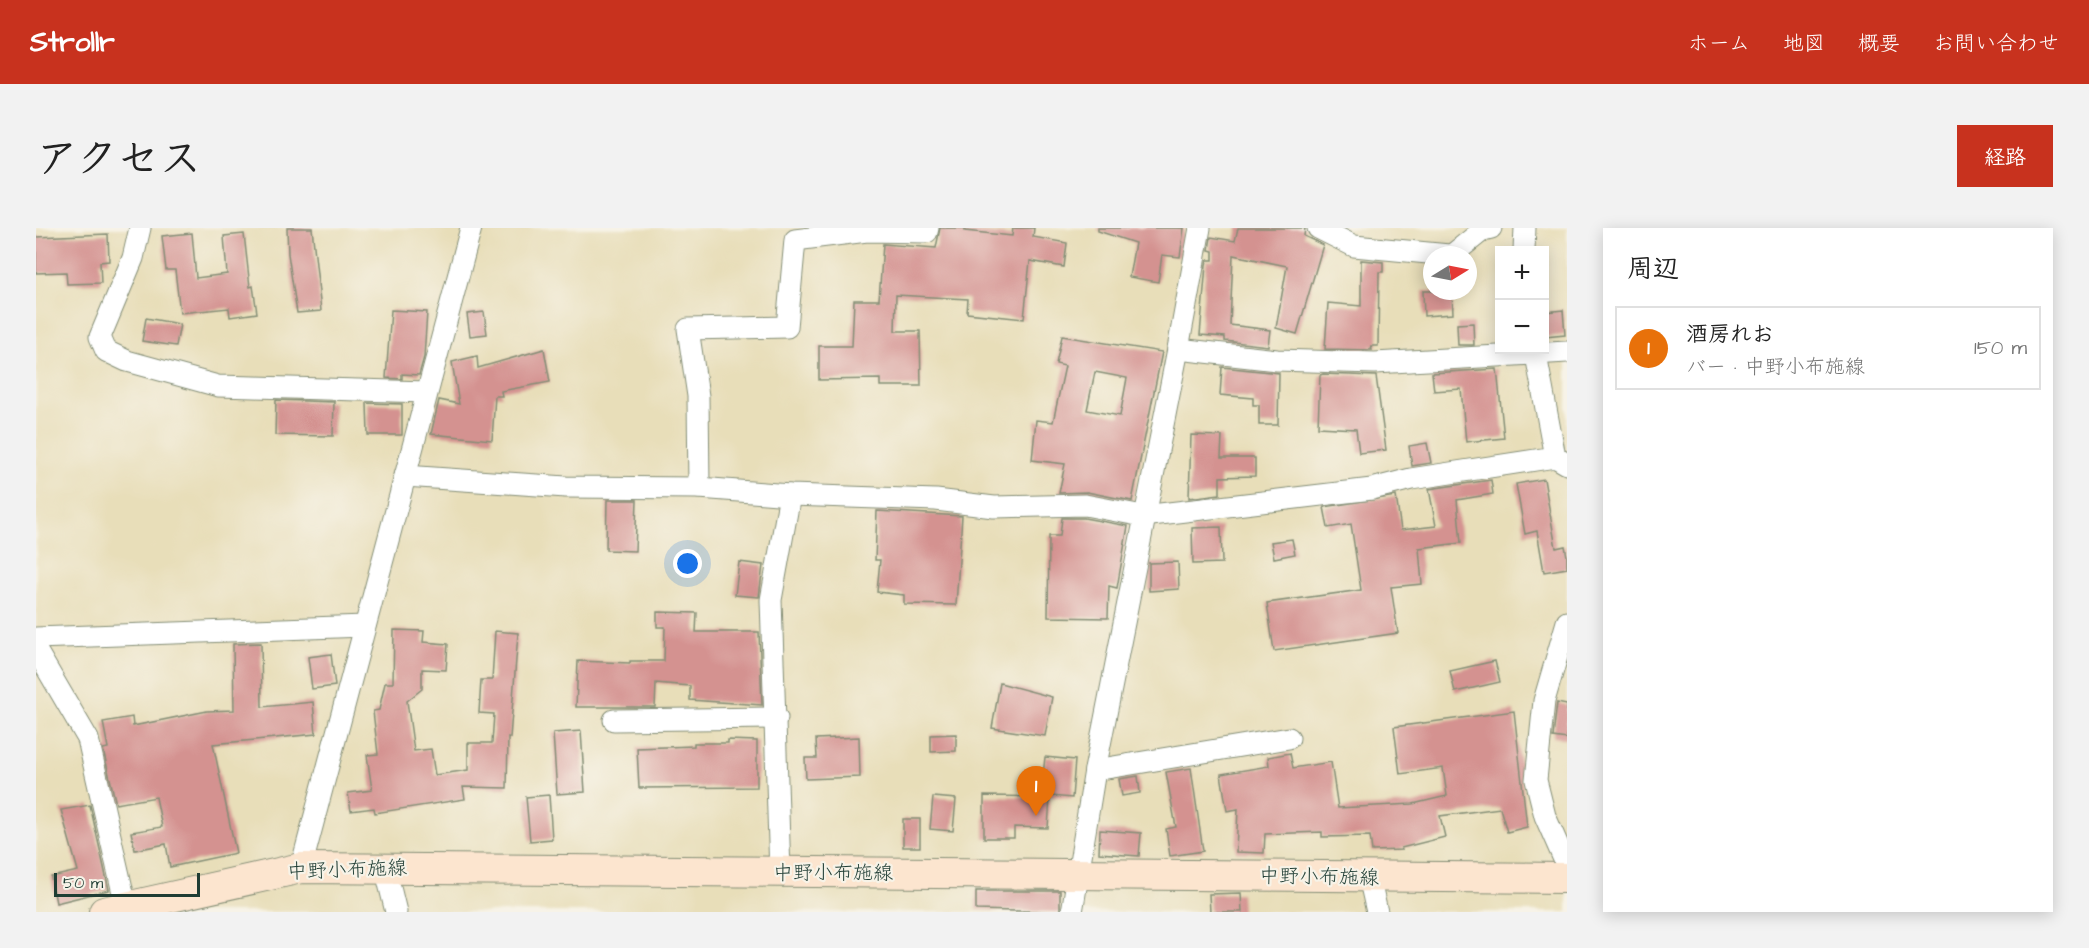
<!DOCTYPE html>
<html lang="ja">
<meta charset="utf-8">
<style>
body{margin:0;font-family:"Architects Daughter","Klee One",sans-serif;background:#f2f2f2;color:#222}
.controls{position:absolute;right:18px;top:18px;display:grid;overflow:hidden;border-radius:0px;box-shadow:0 3px 15px #0003}
.controls button{width:54px;height:54px;display:grid;place-items:center;padding:0;border:0;border-bottom:2px solid #e0e0e0;background:#fff;color:#222;font:30px sans-serif}
.compass{position:absolute;left:1387px;top:18px;width:54px;height:54px;border-radius:50%;background:#fff;box-shadow:0 3px 15px #0003;rotate:80deg}
.scale{position:absolute;left:18px;bottom:15px;width:146px;box-sizing:border-box;padding-left:6px;border:3px solid #1f3d34;border-top:0;font-size:16px;line-height:21px;white-space:nowrap;color:#1f3d34;-webkit-text-stroke:4px #f7f3e8;paint-order:stroke}
.you{position:absolute;left:652px;top:336px;width:21px;height:21px;margin:-15px;border:4px solid #fff;border-radius:50%;background:#1a73e8;box-shadow:0 0 0 9px #1a73e833}
.badge{display:grid;place-items:center;width:39px;height:39px;border-radius:50%;background:#c8321e;color:#fff;font-size:20px;font-weight:700}
.pin{position:absolute;translate:-50% -50px;filter:drop-shadow(0 2px 3px #0008)}
.pin::after{content:'';position:absolute;top:32px;width:21px;height:18px;background:inherit;clip-path:polygon(0 0,100% 0,50% 100%)}
.list{margin:0;padding:0;list-style:none}
h2{display:flex;justify-content:space-between;align-items:center;height:78px;margin:0;padding:0 24px;font-size:26px}
h2 small{font-size:20px;font-weight:400;color:#767676}
.list li{display:grid;grid-template-columns:39px 1fr auto;gap:18px;align-items:center;box-sizing:border-box;height:84px;margin:0 12px 12px;padding:0 12px;border:2px solid #e0e0e0;border-radius:0px}
.list b{display:block;font-size:22px;white-space:nowrap}
.list p{margin:0;font-size:20px;white-space:nowrap;color:#767676}
.list em{font-size:20px;font-style:normal;color:#767676}
.map{position:relative;flex:none;width:1531px;height:684px;overflow:hidden;border-radius:0px}
header{display:flex;align-items:center;gap:36px;box-sizing:border-box;height:84px;padding:0 30px;background:#c8321e;color:#fff}
header strong{font-size:28px}
nav{display:flex;gap:33px;margin-inline-start:auto;font-size:21px}
.intro{display:flex;align-items:center;justify-content:space-between;box-sizing:border-box;height:144px;padding:0 36px}
h1{margin:0;font-size:42px}
.button{padding:15px 27px;border-radius:0px;background:#c8321e;color:#fff;font-size:21px;font-weight:700}
main{display:flex;gap:36px;padding:0 36px}
aside{flex:1;background:#fff;border-radius:0px;box-shadow:0 3px 15px #0003}
.map>svg:first-child{display:block}
.building{fill:#d49290;fill-rule:evenodd}
.lines{fill:none;stroke-linecap:round;stroke-linejoin:round}
.street-casing{stroke:#848e76;stroke-width:23}
.secondary-casing{stroke:#848e76;stroke-width:32}
.street{stroke:#fff;stroke-width:21}
.secondary{stroke:#fce5cf;stroke-width:30}
.labels{text-anchor:middle;dominant-baseline:central;stroke-width:4.5;stroke-linejoin:round;paint-order:stroke}
.street-label{font-size:20px;fill:#1f3d34;stroke:#f7f3e8}
</style>
<header>
<strong>Strollr</strong>
<nav><a>ホーム</a><a>地図</a><a>概要</a><a>お問い合わせ</a></nav>
</header>
<div class="intro"><h1>アクセス</h1><a class="button">経路</a></div>
<main>
<div class="map">
<svg width="1531" height="684" viewBox="0 0 1531 684">
<rect width="100%" height="100%" fill="#f7f3e8"/>
<filter id="ink" filterUnits="userSpaceOnUse"><feTurbulence type="fractalNoise" baseFrequency=".0167" numOctaves="2"/><feDisplacementMap in="SourceGraphic" scale="12" xChannelSelector="R" yChannelSelector="G"/><feConvolveMatrix kernelMatrix="1 2 1 2 8 2 1 2 1" color-interpolation-filters="sRGB"/></filter>
<filter id="wash" filterUnits="userSpaceOnUse"><feTurbulence type="fractalNoise" baseFrequency=".008" numOctaves="4" result="noise"/><feDisplacementMap in="SourceGraphic" scale="24" xChannelSelector="R" yChannelSelector="G"/><feGaussianBlur stdDeviation="1.35" result="paint"/><feColorMatrix in="noise" values="0 0 0 0 0 0 0 0 0 0 0 0 0 0 0 0 0 1.4 0 .05"/><feComposite in="paint" operator="in"/></filter>
<g filter="url(#wash)">
<rect width="100%" height="100%" fill="#e8deb9"/>
<g id="blocks">
<!-- building -->
<g class="building">
<polygon points="251,0 276,0 285,83 261,85 252,26"/>
<polygon points="904,0 929,0 929,3 976,8 977,0 998,0 997,9 1031,15 1028,39 994,33 988,91 931,85 932,71 860,67 859,103 884,103 885,158 844,158 844,151 783,152 783,118 816,118 818,72 843,72 847,16 900,20"/>
<polygon points="1062,0 1148,0 1144,29 1126,27 1122,54 1093,49 1099,15 1062,3"/>
<polygon points="1202,0 1269,0 1268,8 1287,17 1261,106 1240,100 1251,38 1197,27 1194,97 1234,102 1232,118 1189,113 1189,109 1164,107 1170,37 1171,32 1177,32 1177,23 1173,22 1175,9 1199,13"/>
<polygon points="156,5 160,50 191,46 188,8 208,6 214,59 217,58 221,85 194,89 193,80 144,85 139,42 130,42 126,8"/>
<polygon points="72,6 73,33 64,34 65,55 31,56 30,44 0,45 0,9"/>
<polygon points="1325,32 1347,34 1347,44 1343,44 1342,118 1335,118 1336,122 1289,121 1292,75 1325,78"/>
<polygon points="1387,63 1416,63 1417,86 1388,88"/>
<polygon points="355,82 391,84 388,129 383,147 366,146 366,151 350,150"/>
<polygon points="1527,82 1529,107 1509,109 1509,84"/>
<polygon points="448,84 451,106 434,108 431,86"/>
<polygon points="110,90 144,96 140,118 106,113"/>
<polygon points="1437,95 1438,117 1422,117 1421,96"/>
<path d="M1026 108 1126 124 1096 273 1051 264 1023 265 1029 236 996 232 1000 192 1017 194 1029 138 1020 136ZM1059 144 1091 150 1084 188 1051 182Z"/>
<polygon points="508,121 514,154 465,163 466,168 459,168 456,212 395,206 403,172 423,176 416,134 441,128 442,140"/>
<polygon points="1186,139 1243,145 1242,197 1223,197 1223,177 1217,177 1217,170 1184,167"/>
<polygon points="1461,141 1468,210 1430,214 1425,161 1398,163 1396,145"/>
<polygon points="1287,146 1340,148 1350,222 1323,225 1320,201 1282,199 1284,147"/>
<polygon points="240,172 298,174 297,208 239,207"/>
<polygon points="331,175 366,176 366,207 332,207"/>
<polygon points="1155,207 1186,208 1185,230 1219,230 1219,248 1184,249 1184,266 1153,270"/>
<polygon points="1391,215 1395,235 1376,238 1373,218"/>
<polygon points="1508,251 1520,320 1529,318 1531,328 1531,340 1508,344 1501,303 1489,306 1480,256"/>
<polygon points="1455,252 1457,266 1421,272 1425,315 1383,320 1386,356 1355,359 1362,405 1238,423 1231,375 1325,362 1315,296 1292,300 1288,279 1360,268 1365,302 1400,298 1393,261"/>
<polygon points="571,272 601,272 599,323 570,322"/>
<polygon points="841,283 926,288 920,377 868,376 868,367 841,364 844,332 839,332"/>
<polygon points="1026,290 1048,290 1092,298 1081,360 1073,358 1072,390 1012,389 1013,308 1024,308"/>
<polygon points="1185,299 1186,335 1157,336 1156,300"/>
<polygon points="1256,311 1259,326 1238,330 1235,314"/>
<polygon points="703,334 727,337 723,369 699,367"/>
<polygon points="1142,334 1143,361 1113,363 1113,335"/>
<polygon points="621,384 661,385 660,404 723,404 726,477 654,472 654,458 620,455 619,479 540,479 542,433 594,435 594,433 628,433 629,399 621,399"/>
<polygon points="358,402 388,403 387,414 412,416 410,442 386,441 386,461 371,473 378,523 395,521 399,547 432,542 432,515 456,515 458,486 443,485 445,452 456,452 459,403 482,405 474,510 472,509 471,560 427,559 429,571 339,585 338,580 315,583 312,565 336,562 331,527 342,526 337,483 343,482 349,455 357,455"/>
<polygon points="225,415 226,479 277,474 280,506 177,516 200,625 134,639 130,616 99,622 95,604 126,599 120,569 80,576 67,521 72,520 67,494 96,489 97,498 171,483 198,482 197,416"/>
<polygon points="295,426 299,458 276,461 272,429"/>
<polygon points="1459,433 1464,454 1419,464 1414,443"/>
<polygon points="964,455 1016,469 1009,508 956,500"/>
<polygon points="1521,475 1531,477 1531,511 1517,509"/>
<polygon points="1478,483 1491,599 1471,604 1464,580 1404,588 1409,609 1365,620 1366,622 1336,623 1334,608 1286,609 1286,604 1229,606 1228,625 1200,624 1202,581 1191,583 1185,546 1233,538 1232,529 1254,525 1257,540 1295,534 1302,580 1377,576 1411,568 1407,540 1364,546 1358,499"/>
<polygon points="545,503 549,564 521,566 517,505"/>
<polygon points="920,506 920,523 895,524 895,507"/>
<polygon points="823,509 824,549 770,551 769,530 781,530 780,511"/>
<polygon points="692,512 721,513 721,559 603,560 601,520 658,518 658,515 692,515"/>
<polygon points="1009,529 1039,532 1036,570 1005,567"/>
<polygon points="1155,540 1167,623 1134,628 1130,601 1140,599 1130,544"/>
<polygon points="1102,548 1104,565 1086,568 1083,551"/>
<polygon points="513,567 516,611 494,613 490,569"/>
<polygon points="948,568 1014,569 1012,600 978,599 978,610 948,610"/>
<polygon points="897,569 920,571 917,603 894,601"/>
<polygon points="54,577 73,662 20,675 15,649 42,643 25,582"/>
<rect x="867" y="591" width="17" height="28"/>
<polygon points="1064,602 1105,605 1103,628 1063,625"/>
<polygon points="940,663 1024,663 1024,684 940,682"/>
<polygon points="1205,665 1206,684 1174,684 1173,666"/>
</g>
</g>
</g>
<g filter="url(#ink)">
<use href="#blocks" fill-opacity="0" stroke="#848e76" stroke-width="1.5"/>
<g class="lines">
<defs>
<g id="street">
<polyline points="104,0 97,30 64,109 70,123 91,133 182,158 391,164"/>
<polyline points="1282,0 1318,18 1413,27"/>
<polyline points="1488,22 1489,0"/>
<polyline points="1416,27 1447,2 1455,0"/>
<polyline points="1142,121 1241,132 1339,135 1531,124"/>
<polyline points="1500,127 1519,229"/>
<polyline points="369,248 530,259 663,260 754,267 900,272 958,279 1049,277 1107,288 1336,261 1375,251 1519,229 1531,236"/>
<polyline points="663,260 662,168 652,101 751,99 759,12 831,3 891,4 892,0"/>
<polyline points="1531,394 1508,473 1500,552 1509,588 1531,638"/>
<polyline points="0,410 329,398"/>
<polyline points="0,422 52,511 90,678"/>
<polyline points="578,492 741,490"/>
<polyline points="1059,542 1253,510"/>
<polyline points="349,639 360,684"/>
<polyline points="265,640 435,0"/>
<polyline points="744,645 735,372 754,267"/>
<polyline points="1333,649 1341,684"/>
<polyline points="1036,684 1059,542 1142,121 1164,0"/>
</g>
<polyline id="secondary" points="68,684 265,640 1531,650"/>
</defs>
<!-- street casing -->
<use href="#street" class="street-casing"/>
<!-- secondary casing -->
<use href="#secondary" class="secondary-casing"/>
<!-- street -->
<use href="#street" class="street"/>
<!-- secondary -->
<use href="#secondary" class="secondary"/>
</g>
</g>
<g class="labels">
<!-- street labels -->
<g class="street-label">
<text transform="translate(311 642) rotate(-2)">中野小布施線</text>
<text x="797" y="645">中野小布施線</text>
<text transform="translate(1283 649) rotate(1)">中野小布施線</text>
</g>
</g>
</svg>
<div class="controls">
<button>+</button>
<button>−</button>
</div>
<svg class="compass" viewBox="-18 -18 36 36"><path d="M0-13l5 13h-10z" fill="#e53935"/><path d="M0 13l5-13h-10z" fill="#767676"/></svg>
<div class="scale">50 m</div>
<div class="you"></div>
<div class="pin badge" style="left:1000px;top:588px;background:#e8710a">1</div>
</div>
<aside>
<h2>周辺<small></small></h2>
<ul class="list">
<li><span class="badge" style="background:#e8710a">1</span><div><b>酒房れお</b><p>バー · 中野小布施線</p></div><em>150 m</em></li>
</ul>
</aside>
</main>
